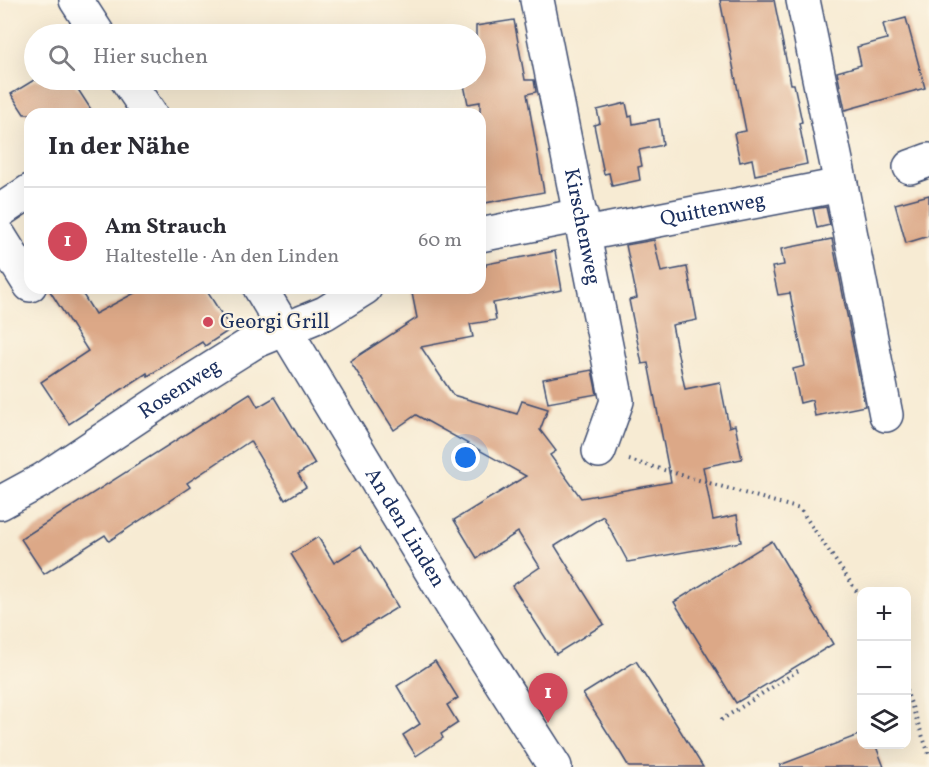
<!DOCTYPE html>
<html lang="de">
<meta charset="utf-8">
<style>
body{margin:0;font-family:Vollkorn,serif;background:#f7f7f7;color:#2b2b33}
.controls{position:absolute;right:18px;bottom:18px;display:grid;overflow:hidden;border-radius:12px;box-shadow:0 6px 24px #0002}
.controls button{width:54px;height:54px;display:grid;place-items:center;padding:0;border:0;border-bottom:2px solid #e1e1e2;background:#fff;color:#2b2b33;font:30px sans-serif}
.you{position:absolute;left:466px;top:458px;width:21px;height:21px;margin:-15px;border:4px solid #fff;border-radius:50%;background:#1a73e8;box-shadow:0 0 0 9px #1a73e833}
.badge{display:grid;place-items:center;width:39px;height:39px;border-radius:50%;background:#d1495b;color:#fff;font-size:20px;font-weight:700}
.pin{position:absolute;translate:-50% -50px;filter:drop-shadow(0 2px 3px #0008)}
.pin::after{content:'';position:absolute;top:32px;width:21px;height:18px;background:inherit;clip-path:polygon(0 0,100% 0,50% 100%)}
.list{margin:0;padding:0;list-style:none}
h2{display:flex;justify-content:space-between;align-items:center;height:78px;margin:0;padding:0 24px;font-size:26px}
h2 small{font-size:20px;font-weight:400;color:#7c7c81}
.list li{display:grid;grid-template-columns:39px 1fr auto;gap:18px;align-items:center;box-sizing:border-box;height:108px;padding:0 24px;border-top:2px solid #e1e1e2}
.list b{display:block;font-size:22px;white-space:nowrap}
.list p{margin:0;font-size:20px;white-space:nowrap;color:#7c7c81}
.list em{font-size:20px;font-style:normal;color:#7c7c81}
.icon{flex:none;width:33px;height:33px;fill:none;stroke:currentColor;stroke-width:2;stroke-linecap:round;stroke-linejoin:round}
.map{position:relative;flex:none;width:929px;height:767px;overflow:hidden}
.search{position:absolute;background:#fff;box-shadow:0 6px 24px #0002;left:24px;top:24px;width:462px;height:66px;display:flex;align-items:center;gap:15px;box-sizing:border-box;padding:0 21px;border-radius:33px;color:#7c7c81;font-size:22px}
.panel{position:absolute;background:#fff;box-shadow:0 6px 24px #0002;left:24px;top:108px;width:462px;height:186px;border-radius:18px}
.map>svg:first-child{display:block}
.building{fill:#dca887}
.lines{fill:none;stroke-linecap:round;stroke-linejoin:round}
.minor-casing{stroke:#3c4b70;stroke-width:36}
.path{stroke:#3c4b70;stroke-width:4;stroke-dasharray:1.5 4.5;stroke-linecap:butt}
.minor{stroke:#fff;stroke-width:33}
.poi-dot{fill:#d1495b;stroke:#fcf5e5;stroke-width:2}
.labels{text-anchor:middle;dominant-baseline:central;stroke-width:4.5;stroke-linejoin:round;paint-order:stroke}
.street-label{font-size:21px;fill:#1b2f5e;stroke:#fcf5e5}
.poi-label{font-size:21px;fill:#1b2f5e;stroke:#fcf5e5;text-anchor:start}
</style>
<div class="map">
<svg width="929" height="767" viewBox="0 0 929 767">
<rect width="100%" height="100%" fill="#fcf5e5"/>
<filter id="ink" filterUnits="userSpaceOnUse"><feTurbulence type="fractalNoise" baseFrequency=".0167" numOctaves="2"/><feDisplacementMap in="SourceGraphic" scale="12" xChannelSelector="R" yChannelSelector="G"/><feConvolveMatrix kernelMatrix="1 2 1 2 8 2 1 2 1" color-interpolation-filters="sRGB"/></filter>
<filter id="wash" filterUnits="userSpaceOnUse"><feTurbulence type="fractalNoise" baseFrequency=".008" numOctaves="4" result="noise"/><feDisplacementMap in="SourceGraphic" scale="24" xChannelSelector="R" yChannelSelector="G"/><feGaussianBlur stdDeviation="1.35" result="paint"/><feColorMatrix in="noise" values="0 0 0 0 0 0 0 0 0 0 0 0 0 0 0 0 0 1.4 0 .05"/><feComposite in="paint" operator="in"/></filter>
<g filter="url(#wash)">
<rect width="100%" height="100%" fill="#f7ebd3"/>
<g id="blocks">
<!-- building -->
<g class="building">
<polygon points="720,0 774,0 791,84 794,84 802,122 799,123 807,164 755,175 752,159 740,162 734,133 746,131"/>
<polygon points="906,18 925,88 845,110 837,72 861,65 857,47 887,39 883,24"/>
<polygon points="514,20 525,80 534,80 536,92 527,94 544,192 485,203 480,175 480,102 468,104 463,80 476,80 476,26"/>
<polygon points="34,80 72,80 94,114 24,114 11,94"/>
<polygon points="626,103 629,117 632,116 633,124 659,119 663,145 639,150 642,166 638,167 640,180 612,186 609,173 604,174 594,125 600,123 597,110"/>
<polygon points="929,195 929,236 906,243 895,204"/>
<polygon points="826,207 830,225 817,228 813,209"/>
<polygon points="832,239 865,406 815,416 812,400 800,403 793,369 805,366 797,329 790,293 778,295 772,267 784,265 781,249"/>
<polygon points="654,240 661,272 687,267 697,320 672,325 685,389 720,382 729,427 735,425 742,459 703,467 713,520 737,515 741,542 628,562 603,516 555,546 604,624 556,654 512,586 540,567 518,532 477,558 454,520 526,476 416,415 394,430 350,361 417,318 411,288 480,288 480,267 486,266 486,264 555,251 562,290 493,303 496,320 470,324 473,337 421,347 453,395 517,414 522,401 548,409 540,430 556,451 550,455 581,498 671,482 648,363 642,364 629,300 637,298 626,245"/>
<polygon points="48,288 79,288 95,314 144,288 205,288 231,329 205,346 202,342 148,376 147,373 69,424 41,382 88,351"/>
<polygon points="592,370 597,394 548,403 543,379"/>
<polygon points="250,393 258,407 275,397 315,464 298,474 306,487 285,500 250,441 187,483 190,487 109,541 105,535 44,574 21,539"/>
<polygon points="318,537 334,563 361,546 398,607 344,640 291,554"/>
<polygon points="772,541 833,644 736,703 674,602"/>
<polygon points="435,661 458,698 447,705 458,723 441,734 443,738 416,756 403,735 420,724 397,686"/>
<polygon points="636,661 673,719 703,767 629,767 620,752 583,694"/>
<polygon points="861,734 861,744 875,744 884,767 780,767 780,765"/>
</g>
</g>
</g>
<g filter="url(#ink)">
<use href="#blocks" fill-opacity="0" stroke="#3c4b70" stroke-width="1.5"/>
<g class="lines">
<defs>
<g id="minor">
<polyline points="76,0 98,34"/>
<path id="s1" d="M537 0 617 401 599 451"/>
<polyline points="127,80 150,114"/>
<polyline points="910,167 929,160"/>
<polyline points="841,185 886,415"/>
<polyline points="0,211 30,191"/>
<path id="s2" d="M585 234 841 185 803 0"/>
<polyline points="480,235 581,215"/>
<polyline points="0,237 30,285"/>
<path id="s3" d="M260 288 454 609 555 767"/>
<path id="s4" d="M0 503 44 479 176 391 254 342 325 313 365 288"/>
</g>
</defs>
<!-- minor casing -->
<use href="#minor" class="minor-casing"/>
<!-- path -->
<g class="path">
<polyline points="629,460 800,509 862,599"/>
<polyline points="906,690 929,754"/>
<polyline points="721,720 799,670"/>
</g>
<!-- minor -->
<use href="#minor" class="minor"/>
</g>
</g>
<!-- markers -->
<circle class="poi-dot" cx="208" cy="322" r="6"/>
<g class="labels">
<!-- street labels -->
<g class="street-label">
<text stroke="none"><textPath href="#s2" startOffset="130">Quittenweg</textPath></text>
<text stroke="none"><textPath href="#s1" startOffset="231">Kirschenweg</textPath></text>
<text stroke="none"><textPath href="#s4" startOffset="213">Rosenweg</textPath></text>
<text stroke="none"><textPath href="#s3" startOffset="280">An den Linden</textPath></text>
</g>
<!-- poi labels -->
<g class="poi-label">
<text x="220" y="322">Georgi Grill</text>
</g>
</g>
</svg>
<div class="controls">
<button>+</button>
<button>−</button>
<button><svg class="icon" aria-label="layers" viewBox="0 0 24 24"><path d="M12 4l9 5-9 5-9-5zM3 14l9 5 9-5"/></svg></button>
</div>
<div class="you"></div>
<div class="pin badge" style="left:548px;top:723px">1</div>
<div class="search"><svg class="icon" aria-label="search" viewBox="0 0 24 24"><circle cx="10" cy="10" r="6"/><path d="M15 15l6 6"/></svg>Hier suchen</div>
<section class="panel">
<h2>In der Nähe<small></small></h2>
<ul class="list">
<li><span class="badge">1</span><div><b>Am Strauch</b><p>Haltestelle · An den Linden</p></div><em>60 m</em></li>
</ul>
</section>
</div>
